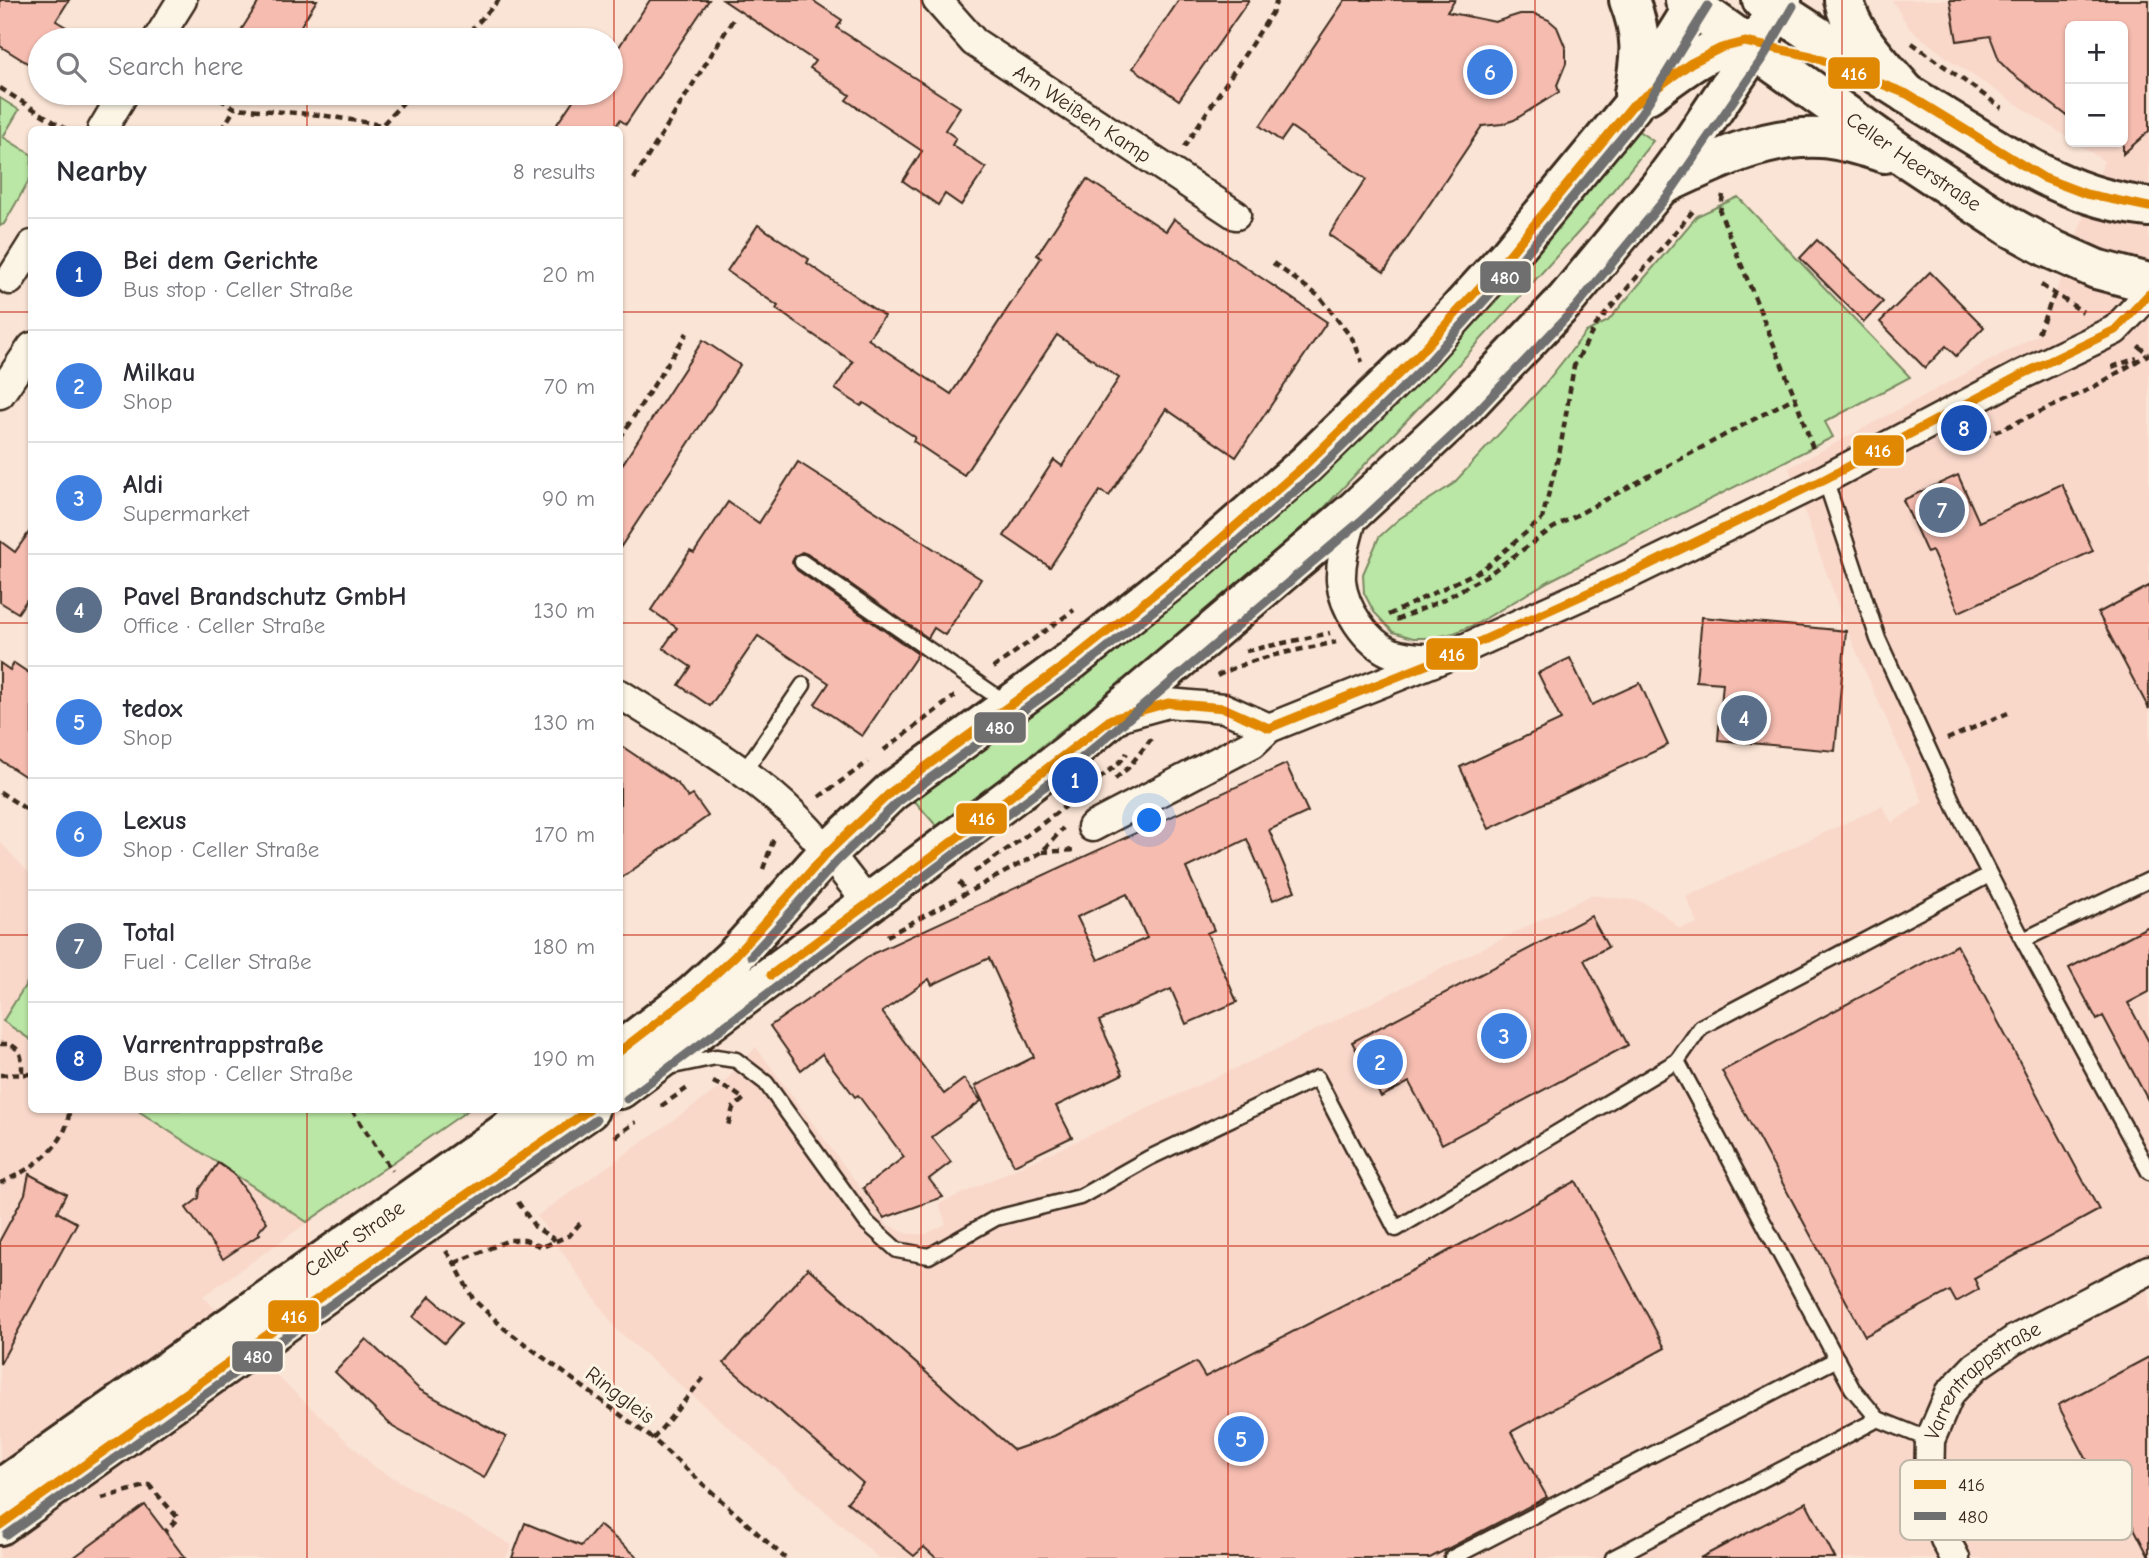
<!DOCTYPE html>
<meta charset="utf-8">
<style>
body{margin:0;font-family:"Comic Neue",sans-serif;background:#f7f7f7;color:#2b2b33}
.controls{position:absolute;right:21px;top:21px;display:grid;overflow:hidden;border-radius:10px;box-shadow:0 2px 5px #0004}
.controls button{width:63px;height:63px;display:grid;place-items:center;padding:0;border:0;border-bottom:2px solid #e1e1e2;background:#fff;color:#2b2b33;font:35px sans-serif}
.you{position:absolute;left:1150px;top:821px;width:24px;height:24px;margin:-18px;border:5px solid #fff;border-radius:50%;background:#1a73e8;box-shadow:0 0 0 10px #1a73e833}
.badge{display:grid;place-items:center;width:46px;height:46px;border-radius:50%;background:#c8321e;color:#fff;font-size:23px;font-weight:700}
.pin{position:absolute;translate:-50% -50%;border:4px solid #fff;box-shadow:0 2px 7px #0006}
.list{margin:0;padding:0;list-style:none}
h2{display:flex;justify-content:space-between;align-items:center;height:91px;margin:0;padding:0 28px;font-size:30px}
h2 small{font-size:23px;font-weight:400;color:#7c7c81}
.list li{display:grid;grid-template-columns:46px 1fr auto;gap:21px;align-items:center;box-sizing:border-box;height:112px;padding:0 28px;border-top:2px solid #e1e1e2}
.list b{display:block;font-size:26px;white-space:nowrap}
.list p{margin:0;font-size:23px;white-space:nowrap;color:#7c7c81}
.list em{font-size:23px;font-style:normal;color:#7c7c81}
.icon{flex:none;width:38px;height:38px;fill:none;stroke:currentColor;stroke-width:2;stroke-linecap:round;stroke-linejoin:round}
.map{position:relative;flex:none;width:2149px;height:1558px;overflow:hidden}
.search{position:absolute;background:#fff;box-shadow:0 2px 5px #0004;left:28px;top:28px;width:595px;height:77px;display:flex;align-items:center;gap:18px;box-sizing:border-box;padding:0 24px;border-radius:38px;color:#7c7c81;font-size:26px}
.panel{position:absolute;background:#fff;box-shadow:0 2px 5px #0004;left:28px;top:126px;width:595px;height:987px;border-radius:10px}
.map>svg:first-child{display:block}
.built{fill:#f9d8ca}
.green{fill:#bae7a5;stroke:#7a8862;stroke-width:2}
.building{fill:#f6bcb0;stroke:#3b2a1e;stroke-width:2;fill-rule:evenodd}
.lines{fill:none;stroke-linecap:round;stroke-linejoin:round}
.lane-casing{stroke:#3b2a1e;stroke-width:19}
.street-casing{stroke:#3b2a1e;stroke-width:33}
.secondary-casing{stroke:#3b2a1e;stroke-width:44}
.highway-casing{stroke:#3b2a1e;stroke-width:44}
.path{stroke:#3b2a1e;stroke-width:4.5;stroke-dasharray:7 5;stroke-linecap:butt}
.lane{stroke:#fcf5e5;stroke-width:14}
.street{stroke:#fcf5e5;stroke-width:28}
.secondary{stroke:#fcf5e5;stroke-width:38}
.highway{stroke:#fcf5e5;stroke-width:38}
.bus-1-casing{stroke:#fcf5e5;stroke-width:14}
.bus-2-casing{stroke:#fcf5e5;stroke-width:14}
.bus-1{stroke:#e18803;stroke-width:9}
.bus-2{stroke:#706f6f;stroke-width:9}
.grid{fill:none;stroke:#c8321e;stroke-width:2;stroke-opacity:0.55}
.labels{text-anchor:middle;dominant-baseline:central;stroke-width:6;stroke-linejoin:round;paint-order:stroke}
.street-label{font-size:21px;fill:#3b2a1e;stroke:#fcf5e5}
.key{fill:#fcf5e5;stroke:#c2b8a9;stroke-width:2}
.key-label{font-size:19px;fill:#3b2a1e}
.line-badge{stroke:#fcf5e5;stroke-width:2.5}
.badge-label{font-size:19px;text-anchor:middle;font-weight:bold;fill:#fff}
</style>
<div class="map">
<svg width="2149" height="1558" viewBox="0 0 2149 1558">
<rect width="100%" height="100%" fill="#fae4d5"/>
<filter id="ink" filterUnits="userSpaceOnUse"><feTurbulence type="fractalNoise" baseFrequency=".0143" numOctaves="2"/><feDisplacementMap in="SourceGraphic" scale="14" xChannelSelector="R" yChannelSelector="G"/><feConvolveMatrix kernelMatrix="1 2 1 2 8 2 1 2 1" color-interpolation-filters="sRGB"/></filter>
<g filter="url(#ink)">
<!-- built -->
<g class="built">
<polygon points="1892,0 2149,0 2149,1558 879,1558 616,1329 537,1216 719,1088 756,1047 888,1225 908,1234 926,1234 946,1224 939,1204 1271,1052 1591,895 1640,901 1661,912 1679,928 1698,924 1686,897 1882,806 1892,823 1923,802 1846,628 1789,468 2041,333 2104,161 2075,142 2123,142 2123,26 2070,26 2070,139 1954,63 1910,29"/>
<polygon points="0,842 31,875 32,1110 239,1110 327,1209 203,1296 276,1375 376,1468 512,1545 506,1558 0,1558"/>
</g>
<!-- green -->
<g class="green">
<polygon points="0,98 19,110 3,137 32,155 31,177 4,224 0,226"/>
<polygon points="1637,130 1653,141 1585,225 1436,389 1323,509 1164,648 939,829 913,799 1569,211"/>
<polygon points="1738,197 1910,377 1825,422 1833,437 1549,581 1476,624 1454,633 1431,638 1413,638 1393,632 1374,612 1364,593 1363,574 1379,537 1399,519 1453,484 1544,385 1586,332 1608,321 1697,216"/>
<polygon points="31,976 31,1040 3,1021"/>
<polygon points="137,1110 465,1110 467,1111 307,1222"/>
</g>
<!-- building -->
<g class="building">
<polygon points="0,0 69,0 56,21 88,40 40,40 40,71 0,46"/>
<polygon points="260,0 317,0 292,40 235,40"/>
<polygon points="650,0 709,0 626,124 620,120 613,130 553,130 578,93 611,93 611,59"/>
<polygon points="723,0 812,0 842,20 837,28 960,107 945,130 956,138 952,145 986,168 961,205 945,194 938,205 903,181 922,151 846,100 850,95 810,68 815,61"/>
<polygon points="1179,0 1249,0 1179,100 1133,68"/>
<polygon points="1345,0 1455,0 1447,12 1495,22 1520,14 1535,14 1549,20 1557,27 1566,49 1566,63 1557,85 1559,92 1514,120 1502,124 1482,126 1384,272 1329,235 1366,179 1291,127 1281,141 1260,126"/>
<polygon points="1950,0 2149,0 2149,131 2123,154 2123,26 2070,26 2070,118 2010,72 2000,62 1990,36 1957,41"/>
<polygon points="1087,179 1166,231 1174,219 1327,322 1236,457 1166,409 1109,496 1100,491 1050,567 1004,536 1054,460 1062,466 1119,378 1057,335 964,475 913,441 915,437 864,403 861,406 835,389 853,362 776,309 778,306 727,271 758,225 809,259 807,263 884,316 868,339 951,394 1041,258 1037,255"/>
<polygon points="1817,240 1883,302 1864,322 1800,258"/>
<polygon points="1930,272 1984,327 1956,356 1946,346 1925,368 1880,322"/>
<polygon points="703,340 740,365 620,548 620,468"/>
<polygon points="798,462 981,579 945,635 934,628 928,638 807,554 802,552 795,556 792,562 797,570 918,654 862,736 815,704 829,683 758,636 710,706 679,685 691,667 663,648 677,628 651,610 690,551 694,553 728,502 759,523"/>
<polygon points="1958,475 1979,522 2062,484 2093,551 1959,612 1932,551 1927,553 1903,500"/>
<polygon points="32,528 32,592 18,613 0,602 0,541 15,552"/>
<polygon points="2149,586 2149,709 2098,613"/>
<polygon points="1702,617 1846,631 1835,751 1718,740 1723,683 1696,681"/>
<polygon points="1570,658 1592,705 1640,683 1668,745 1489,829 1460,767 1561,720 1538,673"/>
<polygon points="0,663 10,670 14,663 32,675 32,781 0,760"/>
<polygon points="620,745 678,784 688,798 693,795 708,816 620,879"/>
<path d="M1286 764 1308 812 1269 830 1295 891 1273 900 1247 839 1186 868 1214 930 1207 933 1237 1002 1186 1024 1171 989 1099 1021 1123 1074 1056 1106 1072 1137 1014 1165 975 1086 1034 1057 989 958 932 985 929 979 882 1012 944 1094 964 1079 981 1101 932 1137 951 1162 929 1179 943 1197 884 1218 863 1188 904 1157 858 1095 855 1097 822 1054 801 1070 770 1026 874 953ZM1127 894 1147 938 1098 960 1077 917Z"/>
<polygon points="1591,916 1608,947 1584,960 1628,1045 1442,1144 1409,1082 1381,1097 1352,1042"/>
<polygon points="2149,926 2149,992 2128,1003 2149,1042 2149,1102 2103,1016 2097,1020 2069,968"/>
<polygon points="1957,945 2099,1210 1974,1278 1979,1289 1956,1302 1950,1291 1865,1336 1722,1071"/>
<polygon points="218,1163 234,1174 267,1222 258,1232 260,1234 223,1259 186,1208 199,1198 200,1189"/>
<polygon points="29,1174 66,1194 57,1212 77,1223 0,1364 0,1240 25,1194"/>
<polygon points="1576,1181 1665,1348 1511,1432 1547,1497 1430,1558 936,1558 924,1547 914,1556 847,1502 863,1483 724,1363 808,1268 1014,1450 1054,1436 1196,1362 1205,1377 1423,1265"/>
<polygon points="430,1296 461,1323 444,1343 413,1317"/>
<polygon points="366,1339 420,1390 506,1437 484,1478 393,1427 335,1372"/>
<polygon points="2149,1357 2149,1557 2107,1476 2098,1481 2058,1405"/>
<polygon points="1806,1502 1835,1558 1700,1558"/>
<polygon points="145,1505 185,1558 73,1558"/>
<polygon points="525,1523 581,1546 599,1525 639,1558 512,1558"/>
</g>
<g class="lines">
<defs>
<g id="lane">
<polyline points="1825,479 1878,639 1957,811 2023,940 2149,880"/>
<polyline points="802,562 1009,705"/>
<polyline points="743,773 803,685"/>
<polyline points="2023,940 2149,1172"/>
<polyline points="1677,1061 1852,1388 1878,1419 1930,1440"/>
<polyline points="673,1066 716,1057 736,1060 766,1083 867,1223 897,1250 929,1256 996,1218 1080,1197 1149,1158 1317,1078 1396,1229 1677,1061 1701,1027 1989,875"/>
<polyline points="1452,1558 1837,1359"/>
<polyline points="1613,1558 1878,1419"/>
</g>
<g id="street">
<path id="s1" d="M937 0 974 42 1236 215"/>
<polyline points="157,40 182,0"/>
<polyline points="102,130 124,93"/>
<polyline points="10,280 32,245"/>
<polyline points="0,394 32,347"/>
<path d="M1354 511C1349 533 1340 557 1341 580 1343 607 1366 643 1392 653 1406 658 1420 658 1434 659"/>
<path d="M620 694C679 732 745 766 795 816 822 842 844 873 867 902"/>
<polyline points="1117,717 1168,703 1224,708 1269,728"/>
<polyline points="1092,827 1253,743 1269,728 1441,659 1634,572 1825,479 2021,375 2115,330 2149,294"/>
<path id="s2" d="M1955 1558 1945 1539 1929 1485 1930 1440 1950 1393 1976 1366 2014 1340 2149 1270"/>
</g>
<g id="secondary">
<path d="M1629 0C1643 36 1641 56 1634 93"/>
<path id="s3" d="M1685 0 1908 159 2009 226 2049 248 2096 269 2149 283"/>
<path d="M1762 0C1823 40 1884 80 1946 118 2011 158 2070 199 2149 207"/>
<path d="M1648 94C1681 70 1718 36 1762 44"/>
<path d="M1665 184C1714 161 1765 135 1821 138 1843 139 1864 147 1885 153"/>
<polyline points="620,1051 694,994 735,956 828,852 891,792 1072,660 1199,558 1305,465 1419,354 1509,255 1632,106 1698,0"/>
<polyline points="620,1089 1068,754 1354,511 1459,413 1566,300 1660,186 1688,148 1754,49 1776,9"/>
<path id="s4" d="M0 1489 537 1110"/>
<polyline points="0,1525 409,1234 589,1110"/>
</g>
<g id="highway">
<path d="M1844 0C1851 36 1884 66 1907 94"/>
<polyline points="1776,9 1782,0"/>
</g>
</defs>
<!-- lane casing -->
<use href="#lane" class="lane-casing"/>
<!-- street casing -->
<use href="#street" class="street-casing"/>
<!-- secondary casing -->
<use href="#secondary" class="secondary-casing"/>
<!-- highway casing -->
<use href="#highway" class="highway-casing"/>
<!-- path -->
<g class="path">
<polyline points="462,40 499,0"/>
<polyline points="1912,43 2002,108"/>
<polyline points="0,88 67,130"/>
<polyline points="209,93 235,108 321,115 382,125 412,93"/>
<polyline points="222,130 235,108"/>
<polyline points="1184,147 1272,13 1277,0"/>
<polyline points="634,179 734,18"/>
<polyline points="1723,195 1720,212 1795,397 1814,452"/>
<polyline points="1273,263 1320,297 1354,341 1362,362"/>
<polyline points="2041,285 2083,312"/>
<polyline points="2038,333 2054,295"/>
<polyline points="2138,346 2149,354"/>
<polyline points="2112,367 2137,358"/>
<polyline points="620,438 687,333"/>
<polyline points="1950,449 2000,430 2092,388 2149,354"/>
<polyline points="1388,615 1483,569 1542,519 1560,450 1574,366 1596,325 1694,210"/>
<polyline points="1396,620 1443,600 1489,574 1553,528 1795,397"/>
<polyline points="1246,651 1330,633"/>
<polyline points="993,668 1074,610"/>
<path d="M1217 676C1258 655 1292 652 1336 642"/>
<polyline points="1947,739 2008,713"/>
<polyline points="884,750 955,696"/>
<polyline points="1115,779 1128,768 1151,739"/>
<polyline points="0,792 32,813"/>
<polyline points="819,797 868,762"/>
<polyline points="1042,852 1076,850"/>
<polyline points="763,869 774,838"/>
<path d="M974 872C1025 838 1073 801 1121 761L1127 753"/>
<polyline points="959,882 966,891"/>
<polyline points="887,936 1042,852 1063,828"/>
<path d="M0 1044H10C23 1051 22 1060 22 1074"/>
<polyline points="0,1075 32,1074"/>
<polyline points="713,1082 732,1091 744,1099 733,1108 728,1126"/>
<polyline points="661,1106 689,1087"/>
<polyline points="352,1110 392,1171"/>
<polyline points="615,1137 636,1122"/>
<path d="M0 1183C29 1171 69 1146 69 1110"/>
<polyline points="518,1202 535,1227 555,1240"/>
<polyline points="446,1251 455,1264 473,1299 505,1329 653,1439 785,1558"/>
<polyline points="455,1263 509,1240 525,1240 542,1247 570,1235 582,1221"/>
<polyline points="653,1439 705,1376"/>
<polyline points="102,1498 149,1485 178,1518 165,1532"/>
</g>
<!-- lane -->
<use href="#lane" class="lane"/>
<!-- street -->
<use href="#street" class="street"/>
<!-- secondary -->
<use href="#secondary" class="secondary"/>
<!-- highway -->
<use href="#highway" class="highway"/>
<defs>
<g id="bus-1">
<polyline points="771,975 937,853 1111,719 1168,703 1224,708 1269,728 1441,659 1634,572 1825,479 2021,375 2115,330 2149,294"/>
<polyline points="620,1051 694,994 735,956 828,852 891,792 1072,660 1199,558 1305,465 1419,354 1509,255 1632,106 1691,63 1721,48 1745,42 1811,56 1907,94 2044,178 2086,194 2149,207"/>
<polyline points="0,1525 409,1234 589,1110"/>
</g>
<g id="bus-2">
<polyline points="751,956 837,861 899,801 1079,670 1207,568 1314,474 1428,363 1518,263 1641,114 1708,6"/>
<polyline points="627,1099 1076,763 1362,520 1467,422 1575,308 1669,194 1764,56 1793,6"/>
<polyline points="7,1535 416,1244 596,1120"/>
</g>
</defs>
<!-- bus-1 casing -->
<use href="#bus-1" class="bus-1-casing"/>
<!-- bus-2 casing -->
<use href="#bus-2" class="bus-2-casing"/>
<!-- bus-1 -->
<use href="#bus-1" class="bus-1"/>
<!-- bus-2 -->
<use href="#bus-2" class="bus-2"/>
</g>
</g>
<!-- grid -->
<path class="grid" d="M307 0V40M614 0V130M921 0V1558M1228 0V1558M1535 0V1558M1842 0V1558M307 93V130M0 312H32M620 312H2149M0 623H32M620 623H2149M0 935H32M620 935H2149M307 1110V1558M614 1110V1558M0 1246H2149"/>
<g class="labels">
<!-- street labels -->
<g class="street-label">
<text stroke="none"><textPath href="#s1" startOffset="186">Am Weißen Kamp</textPath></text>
<text stroke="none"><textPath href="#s3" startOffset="280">Celler Heerstraße</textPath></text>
<text stroke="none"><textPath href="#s4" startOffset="434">Celler Straße</textPath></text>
<text stroke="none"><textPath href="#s2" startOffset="205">Varrentrappstraße</textPath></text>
<text transform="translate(620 1395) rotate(37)">Ringgleis</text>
</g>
</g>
<!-- legend -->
<rect x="1900" y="1460" width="232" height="80" rx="10" class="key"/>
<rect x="1914" y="1480" width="32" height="9" fill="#e18803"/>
<rect x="1914" y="1512" width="32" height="8" fill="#706f6f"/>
<g class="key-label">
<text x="1958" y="1491">416</text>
<text x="1958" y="1523">480</text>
</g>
<g class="line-badge">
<rect x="1827" y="56" width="54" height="34" rx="7" fill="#e18803"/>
<rect x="1479" y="260" width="53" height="34" rx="7" fill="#706f6f"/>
<rect x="1852" y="434" width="53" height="33" rx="7" fill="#e18803"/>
<rect x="1425" y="637" width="54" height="34" rx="7" fill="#e18803"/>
<rect x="973" y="711" width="54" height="33" rx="7" fill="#706f6f"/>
<rect x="955" y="802" width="53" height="33" rx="7" fill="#e18803"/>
<rect x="267" y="1299" width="53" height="34" rx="7" fill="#e18803"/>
<rect x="231" y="1340" width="53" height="33" rx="7" fill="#706f6f"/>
</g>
<g class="badge-label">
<text x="1854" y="80">416</text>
<text x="1505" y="284">480</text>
<text x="1878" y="457">416</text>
<text x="1452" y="661">416</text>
<text x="1000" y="734">480</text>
<text x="982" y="825">416</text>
<text x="294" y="1323">416</text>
<text x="258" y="1363">480</text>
</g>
</svg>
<div class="controls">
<button>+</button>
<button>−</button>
</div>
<div class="you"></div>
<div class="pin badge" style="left:1075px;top:780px;background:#1a4fb4">1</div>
<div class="pin badge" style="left:1380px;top:1062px;background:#3f7fe0">2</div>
<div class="pin badge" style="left:1504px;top:1036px;background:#3f7fe0">3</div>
<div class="pin badge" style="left:1744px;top:718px;background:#5c6f8a">4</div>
<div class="pin badge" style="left:1241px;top:1439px;background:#3f7fe0">5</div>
<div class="pin badge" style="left:1490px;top:72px;background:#3f7fe0">6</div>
<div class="pin badge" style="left:1942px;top:510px;background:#5c6f8a">7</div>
<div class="pin badge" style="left:1964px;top:428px;background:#1a4fb4">8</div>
<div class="search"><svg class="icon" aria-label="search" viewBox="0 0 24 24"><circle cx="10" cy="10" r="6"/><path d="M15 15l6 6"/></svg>Search here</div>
<section class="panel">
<h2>Nearby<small>8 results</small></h2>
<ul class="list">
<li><span class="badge" style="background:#1a4fb4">1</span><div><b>Bei dem Gerichte</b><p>Bus stop · Celler Straße</p></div><em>20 m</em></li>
<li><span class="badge" style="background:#3f7fe0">2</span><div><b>Milkau</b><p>Shop</p></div><em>70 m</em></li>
<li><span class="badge" style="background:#3f7fe0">3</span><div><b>Aldi</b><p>Supermarket</p></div><em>90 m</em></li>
<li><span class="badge" style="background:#5c6f8a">4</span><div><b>Pavel Brandschutz GmbH</b><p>Office · Celler Straße</p></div><em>130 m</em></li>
<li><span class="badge" style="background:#3f7fe0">5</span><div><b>tedox</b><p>Shop</p></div><em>130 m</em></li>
<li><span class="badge" style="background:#3f7fe0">6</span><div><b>Lexus</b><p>Shop · Celler Straße</p></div><em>170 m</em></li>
<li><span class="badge" style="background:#5c6f8a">7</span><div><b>Total</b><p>Fuel · Celler Straße</p></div><em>180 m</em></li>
<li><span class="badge" style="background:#1a4fb4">8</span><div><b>Varrentrappstraße</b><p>Bus stop · Celler Straße</p></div><em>190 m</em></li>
</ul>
</section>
</div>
